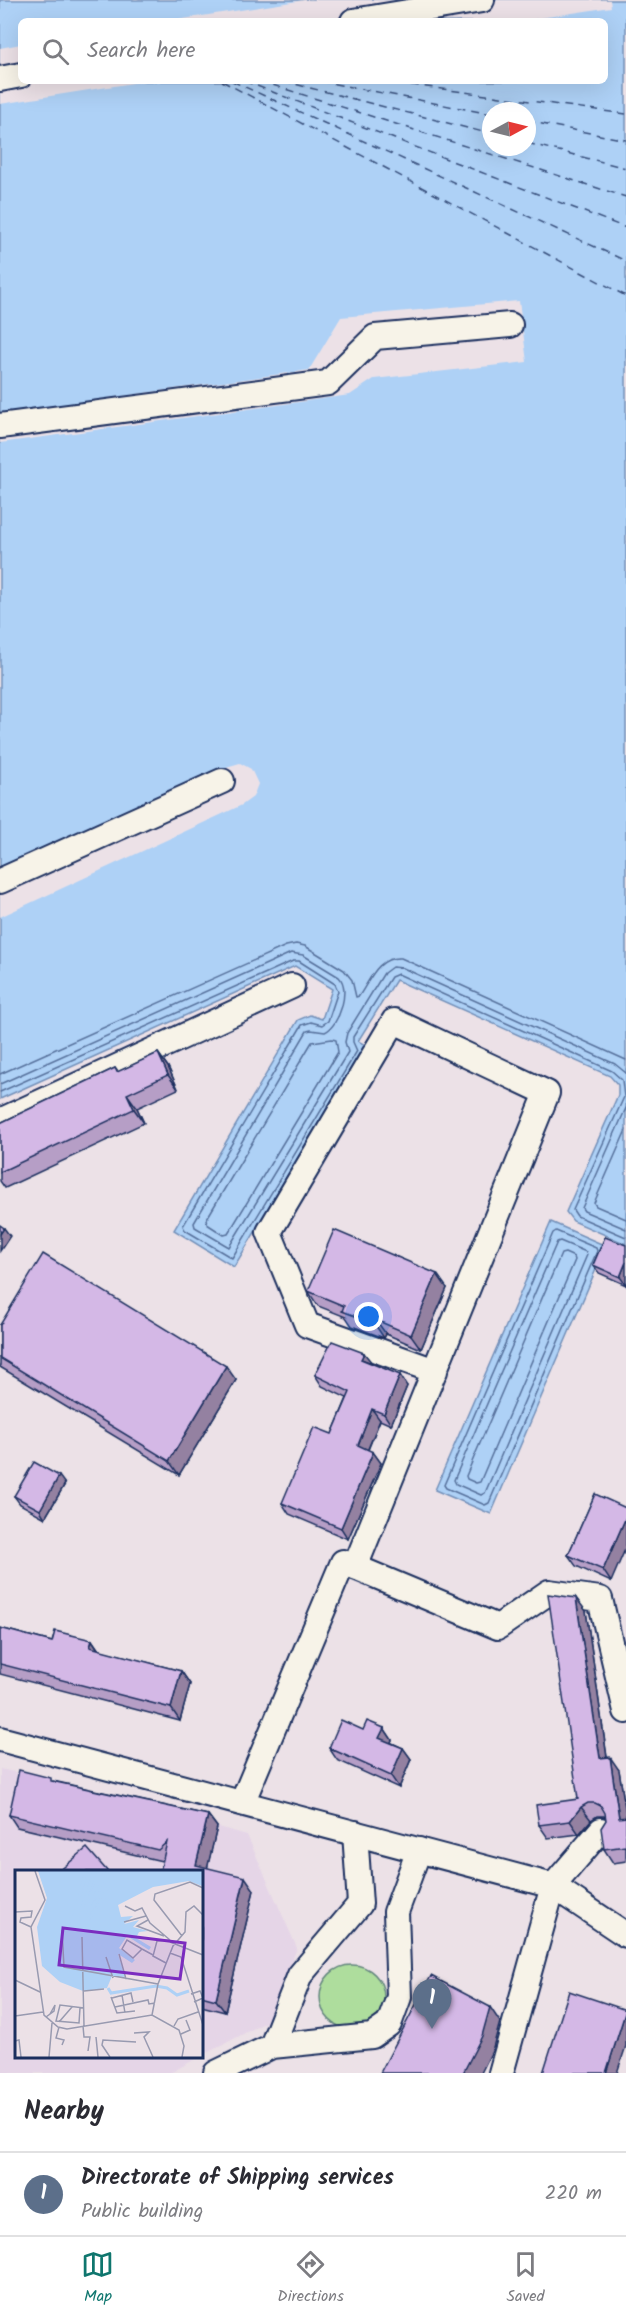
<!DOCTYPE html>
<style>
body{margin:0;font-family:Kalam,sans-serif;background:#f2f2f3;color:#2b2b33}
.compass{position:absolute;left:482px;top:102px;width:54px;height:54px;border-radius:50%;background:#fff;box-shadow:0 6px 24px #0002;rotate:83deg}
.you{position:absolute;left:369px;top:1317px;width:21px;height:21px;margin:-15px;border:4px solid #fff;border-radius:50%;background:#1a73e8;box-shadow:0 0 0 9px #1a73e833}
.badge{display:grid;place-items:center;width:39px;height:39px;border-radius:50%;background:#0f766e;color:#fff;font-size:20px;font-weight:700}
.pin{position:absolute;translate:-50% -50px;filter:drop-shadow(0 2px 3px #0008)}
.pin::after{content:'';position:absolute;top:32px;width:21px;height:18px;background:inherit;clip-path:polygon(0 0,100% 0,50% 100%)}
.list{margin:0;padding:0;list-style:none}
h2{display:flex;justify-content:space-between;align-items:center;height:78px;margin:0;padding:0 24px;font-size:26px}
h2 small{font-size:20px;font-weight:400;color:#7c7c81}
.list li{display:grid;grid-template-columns:39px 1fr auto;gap:18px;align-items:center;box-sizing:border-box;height:84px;padding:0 24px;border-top:2px solid #e1e1e2}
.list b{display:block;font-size:22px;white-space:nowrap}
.list p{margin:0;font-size:20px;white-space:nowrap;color:#7c7c81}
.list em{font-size:20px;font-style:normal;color:#7c7c81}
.icon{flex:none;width:33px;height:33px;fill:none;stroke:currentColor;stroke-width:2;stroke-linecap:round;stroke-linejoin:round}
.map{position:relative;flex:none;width:626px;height:2073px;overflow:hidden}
.search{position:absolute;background:#fff;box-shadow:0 6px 24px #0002;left:18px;right:18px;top:18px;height:66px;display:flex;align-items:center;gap:15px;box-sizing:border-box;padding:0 21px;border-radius:9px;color:#7c7c81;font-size:22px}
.sheet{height:162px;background:#fff}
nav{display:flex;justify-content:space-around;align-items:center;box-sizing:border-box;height:84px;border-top:2px solid #e1e1e2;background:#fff;font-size:16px;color:#7c7c81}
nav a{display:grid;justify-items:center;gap:3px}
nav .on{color:#0f766e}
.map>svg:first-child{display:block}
.built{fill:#e5d5e7}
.green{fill:#aedd9d;stroke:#64867e;stroke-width:1.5}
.water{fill:#aed1f6;stroke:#7390b9;stroke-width:1.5;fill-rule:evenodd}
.pier{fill:#ece1e7}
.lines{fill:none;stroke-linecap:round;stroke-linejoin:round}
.shore{stroke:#56709b;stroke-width:1.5}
.ferry{stroke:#384f7c;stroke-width:1.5;stroke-dasharray:8 6;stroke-linecap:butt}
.minor-casing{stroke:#1b2f5e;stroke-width:28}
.minor{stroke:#f7f3e8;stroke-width:24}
.wall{fill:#b69ec6;stroke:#1b2f5e;stroke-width:1.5}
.shaded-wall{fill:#9481a1;stroke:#1b2f5e;stroke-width:1.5}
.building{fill:#d4b8e6;stroke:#1b2f5e;stroke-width:1.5}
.inset-river{fill:none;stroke:#aed1f6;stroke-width:3}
.inset-road{fill:none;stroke:#989ab0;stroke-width:1.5}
.view{fill:#7b2cbf;fill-opacity:0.15;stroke:#7b2cbf;stroke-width:3}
.inset-edge{fill:none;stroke:#1b2f5e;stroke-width:3}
</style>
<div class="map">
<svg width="626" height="2073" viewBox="0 0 626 2073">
<rect width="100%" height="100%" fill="#ece1e7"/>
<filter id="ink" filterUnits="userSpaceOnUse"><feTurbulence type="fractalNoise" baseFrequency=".0167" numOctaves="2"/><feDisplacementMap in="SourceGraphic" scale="12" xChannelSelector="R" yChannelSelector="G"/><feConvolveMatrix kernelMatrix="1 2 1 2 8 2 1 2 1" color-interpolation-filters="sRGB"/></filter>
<g filter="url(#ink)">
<!-- built -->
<polygon class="built" points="0,1769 48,1779 247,1835 297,1948 268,2021 201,2056 201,1872 16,1872 16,2056 201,2056 170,2073 0,2073"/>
<!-- green -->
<circle class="green" cx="352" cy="1997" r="32"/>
<!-- water -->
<g class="water">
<path d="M0 0H626V1244L573 1221 566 1212 618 1095V1085L610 1076 396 980 358 1041 367 1046 234 1267 174 1230 298 1020 310 1015 322 1019 332 989 295 966 0 1099ZM21 21H605V81H21ZM491 111H527V147H491Z"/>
<polygon points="551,1222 606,1246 491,1514 435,1490"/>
</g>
<!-- pier -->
<g class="pier">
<polygon points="304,0 610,0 611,7 521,21 170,21"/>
<polygon points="21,44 21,81 146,81 0,104 0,48"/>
<polygon points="519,301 527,362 374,379 350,395 0,443 0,413 309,370 341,317"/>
<polygon points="240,763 251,769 258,784 253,797 242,805 0,917 0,872 226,767"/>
</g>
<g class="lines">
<!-- shore -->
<g class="shore">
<polygon points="332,1039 336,1040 338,1052 228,1234 224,1235 207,1224 206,1220 312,1042"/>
<path d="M0 1074 286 946 296 944 305 946 344 970 352 980 356 997 359 996C370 980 378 956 401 958L626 1060"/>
<path d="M0 1084 291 953 303 955 339 977C351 989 339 1026 325 1032L311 1030 307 1031 194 1223 195 1227 229 1247 348 1052 345 1042 347 1033 384 973 392 967 403 968 615 1064 626 1073"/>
<polyline points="0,1092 293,961 299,961 335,984 338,991 328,1021 322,1025 311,1022 302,1025 183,1226 185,1230 232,1258 357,1051 353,1042 353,1037 391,977 398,974 612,1071 622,1080 624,1097 573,1210 577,1216 626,1237"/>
<polyline points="626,1108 582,1208 584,1211 626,1229"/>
<polyline points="626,1130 594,1203 596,1206 626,1219"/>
<polygon points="556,1231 596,1248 597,1251 489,1503 485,1505 446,1488 444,1485 553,1233"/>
<polygon points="560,1241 586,1252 587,1255 485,1493 481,1495 456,1484 454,1480 557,1242"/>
<polygon points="565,1253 574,1257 575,1260 480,1482 476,1483 467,1479 466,1476 561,1254"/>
</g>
<!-- ferry -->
<g class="ferry">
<polyline points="222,81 626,296"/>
<polyline points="232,81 626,261"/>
<polyline points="244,81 626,228"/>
<polyline points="260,81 626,197"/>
<polyline points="283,81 491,134"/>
<polyline points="320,81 491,114"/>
<polyline points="383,81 626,114"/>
<polyline points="527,121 626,140"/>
<polyline points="527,143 626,168"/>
</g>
<defs>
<g id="minor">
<polyline points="353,21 482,0"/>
<polyline points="0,79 21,75"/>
<polyline points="0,426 328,383 375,337 510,325"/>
<polyline points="0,881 222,781"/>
<polyline points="0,1121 292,986"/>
<polyline points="355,1567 547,1093 394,1021 269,1232 307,1325 435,1371"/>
<polyline points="0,1739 553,1886 626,1935"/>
<polyline points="242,1803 343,1562 498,1627 549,1592 600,1599 626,1711"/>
<polyline points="272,2046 300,1975 360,1904 355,1833"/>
<polyline points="216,2073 272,2046 372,2036 389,2024 399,1997 396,1912 419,1850"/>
<polyline points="501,2073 553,1886 601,1830"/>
</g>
</defs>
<!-- minor casing -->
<use href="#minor" class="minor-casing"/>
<!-- minor -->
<use href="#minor" class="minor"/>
</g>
<!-- wall -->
<g class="wall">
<polygon points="158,1053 168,1067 178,1089 137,1108 144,1123 5,1188 0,1181 0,1123 115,1068 118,1072"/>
<polygon points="605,1237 626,1285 599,1273 593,1265"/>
<polygon points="447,1288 421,1349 386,1334 384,1338 352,1326 346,1317 318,1306 308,1291"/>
<polygon points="0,1325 236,1380 179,1475 0,1367"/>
<polygon points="372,1364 407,1386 391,1425 380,1420 368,1450 373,1452 381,1463 348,1539 289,1514 282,1503 332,1434 347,1398 322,1386 315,1375"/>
<polygon points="65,1484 45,1518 20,1504 14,1496"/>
<polygon points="595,1494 611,1582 576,1566 568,1555"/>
<polygon points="586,1611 607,1757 619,1770 626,1814 626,1861 613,1863 604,1849 606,1820 605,1817 604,1816 597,1816 591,1820 579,1834 548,1838 539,1825 578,1799"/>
<polygon points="0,1628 52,1642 92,1640 99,1650 181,1671 190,1684 180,1721 0,1674"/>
<polygon points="384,1728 392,1740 390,1742 403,1748 411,1759 399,1788 337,1760 329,1748 363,1730"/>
<polygon points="53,1781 208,1815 217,1827 207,1868 254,1890 225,2012 201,2006 201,1872 162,1861 17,1827 9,1815"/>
</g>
<!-- shaded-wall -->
<g class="shaded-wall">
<polygon points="158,1053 168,1067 178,1089 168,1075"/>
<polygon points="127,1094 137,1108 144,1123 134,1109"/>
<polygon points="4,1228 10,1236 0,1251 0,1234"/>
<polygon points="626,1262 626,1285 620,1277"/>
<polygon points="437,1274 447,1288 421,1349 411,1335"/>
<polygon points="376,1320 386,1334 384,1338 374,1323"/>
<polygon points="364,1353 372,1363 361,1359"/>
<polygon points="226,1366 236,1380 179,1475 169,1461"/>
<polygon points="400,1375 407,1386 391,1425 384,1414"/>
<polygon points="372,1409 380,1420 365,1456 358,1445"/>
<polygon points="373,1452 381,1463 348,1539 341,1528"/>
<polygon points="59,1476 65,1484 45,1518 40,1510"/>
<polygon points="626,1517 626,1547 611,1582 603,1570"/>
<polygon points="576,1598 586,1611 609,1772 600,1758"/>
<polygon points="92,1640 101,1654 90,1647"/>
<polygon points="181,1671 190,1684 180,1721 171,1708"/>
<polygon points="384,1728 392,1740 387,1749 379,1738"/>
<polygon points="403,1748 411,1759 399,1788 391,1776"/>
<polygon points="610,1757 619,1770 626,1814 626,1827 619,1818"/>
<polygon points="581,1807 591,1820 579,1834 570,1821"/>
<polygon points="208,1815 217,1827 205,1878 196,1865"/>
<polygon points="245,1877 254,1890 225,2012 216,2000"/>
<polygon points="490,2007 500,2022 492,2051 481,2073 463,2073"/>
<polygon points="626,2010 626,2046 617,2073 606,2073"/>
</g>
<!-- building -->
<g class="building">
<polygon points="158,1053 168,1075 127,1094 134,1109 0,1172 0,1123 115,1068 117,1072"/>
<polygon points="0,1225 4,1228 0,1234"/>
<polygon points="334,1230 437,1274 411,1335 376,1320 374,1323 342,1311 344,1306 308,1291"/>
<polygon points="605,1237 626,1245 626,1262 620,1277 593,1265"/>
<polygon points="43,1254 226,1366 169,1461 0,1358 0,1325"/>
<polygon points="332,1341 364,1353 361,1359 400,1375 384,1414 372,1409 358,1445 373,1452 341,1528 282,1503 314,1427 332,1434 350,1392 315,1375"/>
<polygon points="34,1462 59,1476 40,1510 14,1496"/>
<polygon points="595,1494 626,1508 626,1517 603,1570 568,1555"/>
<polygon points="548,1594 576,1598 600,1758 610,1757 619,1818 626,1817 626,1846 604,1849 601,1828 606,1820 605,1813 601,1806 595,1803 588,1803 581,1807 570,1821 539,1825 536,1805 578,1799"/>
<polygon points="0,1628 52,1642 55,1631 92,1640 90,1647 181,1671 171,1708 0,1664"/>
<polygon points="341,1720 363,1730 367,1721 384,1728 379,1738 403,1748 391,1776 329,1748"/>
<polygon points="19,1770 51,1778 51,1781 208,1815 196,1865 245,1877 216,2000 201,1996 201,1872 160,1872 167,1842 158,1850 9,1815"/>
<polygon points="87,1848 108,1872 58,1872"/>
<polygon points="431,1976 490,2007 482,2036 463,2073 380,2073"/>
<polygon points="569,1991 626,2010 606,2073 543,2073"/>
</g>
</g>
<!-- overview -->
<g transform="translate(15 1870)">
<rect width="188" height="188" fill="#ece1e7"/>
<path d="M23 1H187V16L174 11 138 17 103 35 106 47 118 46 109 54 124 50 118 57 133 61 124 62 121 68 136 77 134 80 112 66 104 78 120 90 117 93 103 84 110 107 97 106 92 118 68 121 45 112 27 96 22 57 32 28Z" fill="#aed1f6"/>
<path class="inset-river" d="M54 67 76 1M55 71 87 1M56 72 100 1M51 76 71 1M51 79 93 1M50 82 81 1M49 84 108 1M93 118 96 123 141 116 152 118 162 125 174 121"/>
<path class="inset-road" d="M20 1 30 30 16 57 29 145 43 157 52 159 137 145 164 160 169 176 167 187M110 36 120 41 127 38 135 53 155 70M0 42 17 41 16 47 6 48 5 52 16 57M133 50 122 56 149 66M109 52 131 46M47 60 49 97 143 114M167 66 139 30 140 24 175 12 188 18M67 67 69 156M155 72 188 85M127 79 118 88 107 79 112 70 127 79 138 85M155 83 166 87 188 155M104 84 111 109M91 87 98 108M151 93 138 86 142 71 155 70M0 110 25 122M69 121 89 119M176 124 185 121 188 128 179 132M107 125 110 143M96 127 102 143 120 141M97 128 116 123 118 132M100 137 133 130 134 134 140 133M65 138 64 153 41 151 45 135 69 138M137 145 143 114 158 76 170 62 171 42 179 36 188 45M0 146 28 142M31 147 39 141 40 135 35 144M44 152 57 137M68 156 69 167H75L73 181M159 156 163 149 183 142M44 157 41 168 49 170 47 175M119 163 134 162 129 167 138 187M166 164 175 160 171 150M81 167 83 187M0 171 4 170 6 187M34 187 37 153M95 187 87 175 88 170 121 172"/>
<path class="view" d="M48 58 170 73 165 109 44 95Z"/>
<rect width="188" height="188" class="inset-edge"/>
</g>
</svg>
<svg class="compass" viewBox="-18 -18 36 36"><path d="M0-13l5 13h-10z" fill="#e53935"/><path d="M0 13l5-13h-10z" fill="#7c7c81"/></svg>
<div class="you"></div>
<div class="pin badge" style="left:432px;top:2029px;background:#5c6f8a">1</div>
<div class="search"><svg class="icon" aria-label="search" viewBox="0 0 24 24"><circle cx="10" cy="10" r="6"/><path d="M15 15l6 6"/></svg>Search here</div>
</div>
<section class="sheet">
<h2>Nearby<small></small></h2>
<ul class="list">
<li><span class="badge" style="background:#5c6f8a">1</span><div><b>Directorate of Shipping services</b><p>Public building</p></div><em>220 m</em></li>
</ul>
</section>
<nav>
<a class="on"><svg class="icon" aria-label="map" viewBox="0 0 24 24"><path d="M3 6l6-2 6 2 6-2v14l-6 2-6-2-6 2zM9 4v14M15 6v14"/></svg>Map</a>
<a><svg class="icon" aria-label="directions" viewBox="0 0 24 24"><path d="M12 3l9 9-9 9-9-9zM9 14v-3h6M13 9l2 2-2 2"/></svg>Directions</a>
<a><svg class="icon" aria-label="saved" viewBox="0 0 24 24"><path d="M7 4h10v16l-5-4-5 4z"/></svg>Saved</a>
</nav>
